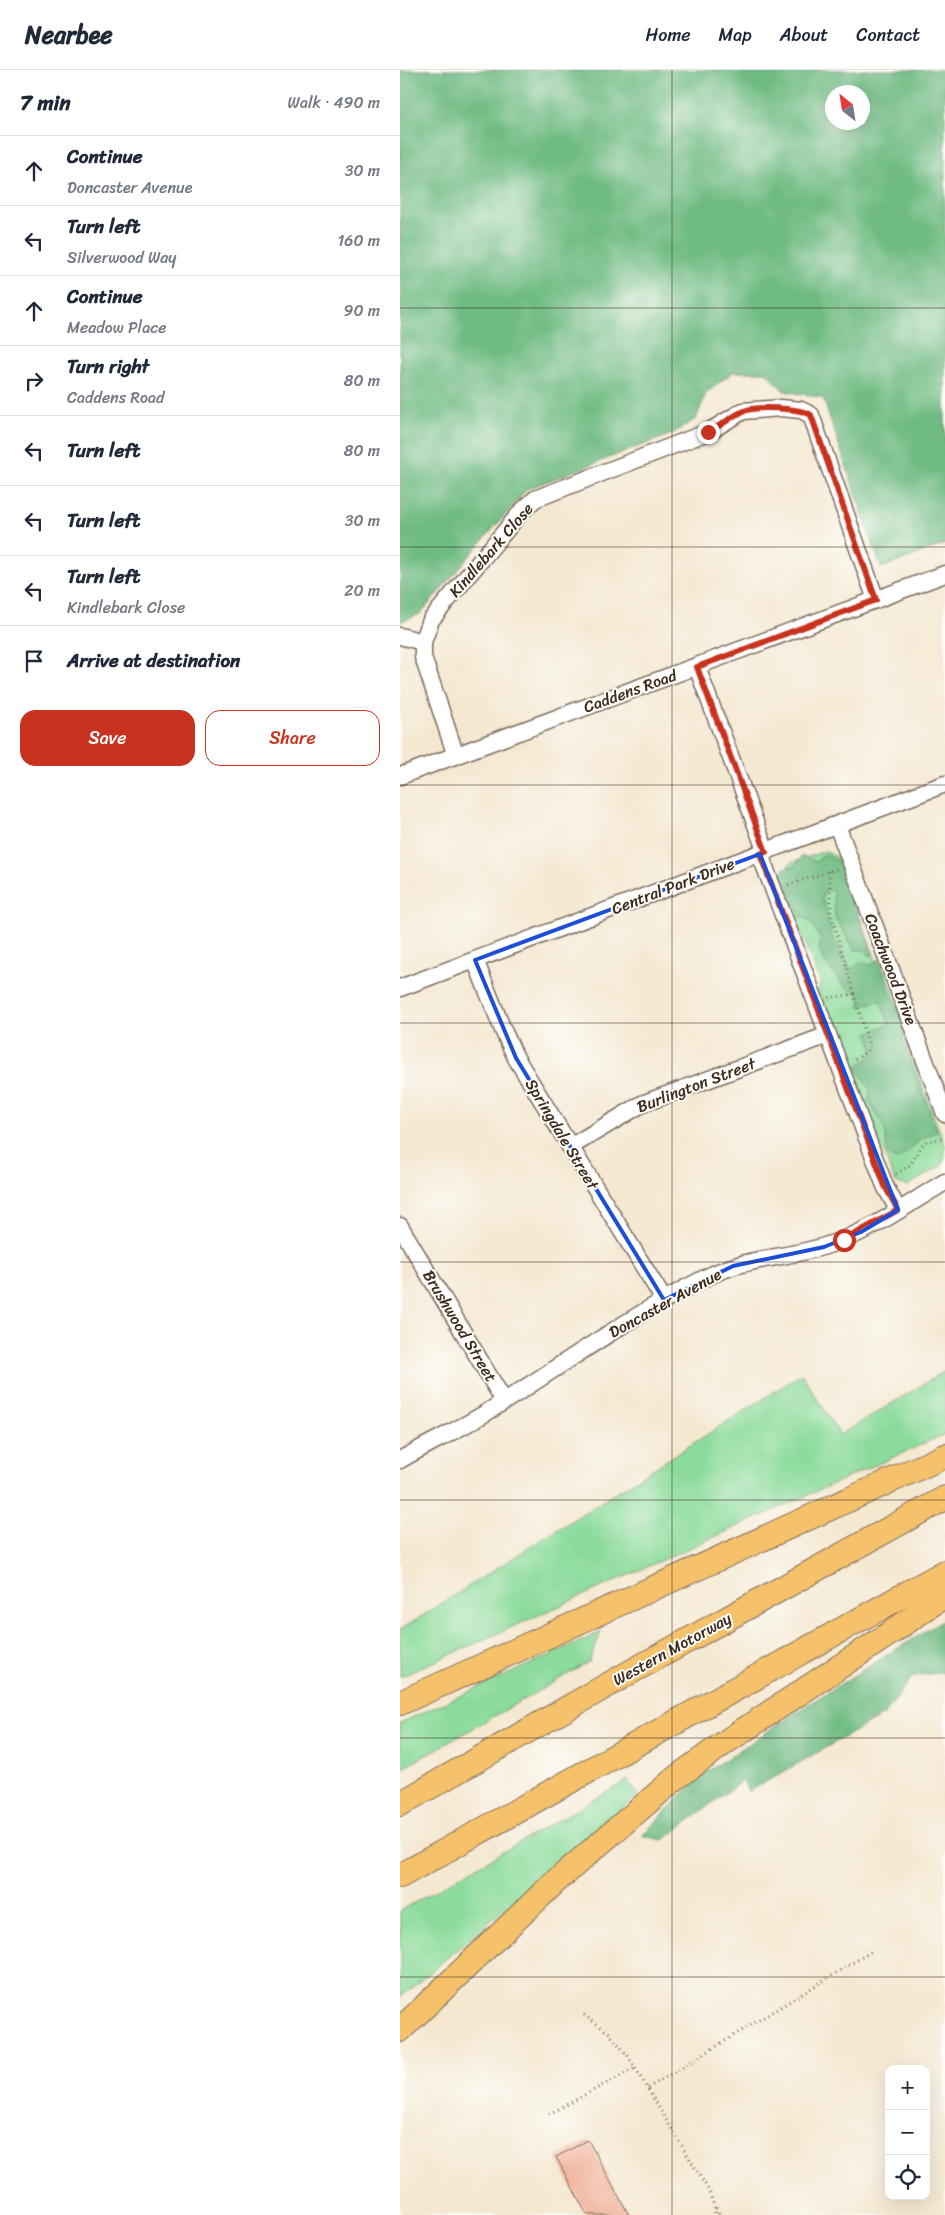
<!DOCTYPE html>
<meta charset="utf-8">
<style>
body{margin:0;font-family:Sriracha,sans-serif;background:#f2f2f3;color:#1f2937}
.controls{position:absolute;right:15px;bottom:15px;display:grid;overflow:hidden;border-radius:10px;box-shadow:0 5px 20px #0002}
.controls button{width:45px;height:45px;display:grid;place-items:center;padding:0;border:0;border-bottom:1px solid #e0e1e3;background:#fff;color:#1f2937;font:25px sans-serif}
.compass{position:absolute;left:425px;top:15px;width:45px;height:45px;border-radius:50%;background:#fff;box-shadow:0 5px 20px #0002;rotate:330deg}
.stop{position:absolute;width:15px;height:15px;margin:-11px;border:4px solid #c8321e;border-radius:50%;background:#fff}
.stop.end{background:#c8321e;border-color:#fff;box-shadow:0 1px 5px #0008}
.list{margin:0;padding:0;list-style:none}
h2{display:flex;justify-content:space-between;align-items:center;height:65px;margin:0;padding:0 20px;font-size:21px}
h2 small{font-size:16px;font-weight:400;color:#747a83}
.list li{display:grid;grid-template-columns:32px 1fr auto;gap:15px;align-items:center;box-sizing:border-box;height:70px;padding:0 20px;border-top:1px solid #e0e1e3}
.list b{display:block;font-size:19px;white-space:nowrap}
.list p{margin:0;font-size:16px;white-space:nowrap;color:#747a83}
.list em{font-size:16px;font-style:normal;color:#747a83}
.actions{display:flex;gap:10px;padding:15px 20px}
.actions a{flex:1;padding:11px 0;border:1px solid #c8321e;border-radius:15px;text-align:center;font-size:18px;color:#c8321e}
.actions .main{background:#c8321e;color:#fff}
.icon{flex:none;width:28px;height:28px;fill:none;stroke:currentColor;stroke-width:2;stroke-linecap:round;stroke-linejoin:round}
.map{position:relative;flex:none;width:545px;height:2145px;overflow:hidden}
header{display:flex;align-items:center;gap:30px;box-sizing:border-box;height:70px;padding:0 25px;background:#fff;border-bottom:1px solid #e0e1e3}
header strong{font-size:24px}
nav{display:flex;gap:28px;margin-inline-start:auto;font-size:18px}
main{display:flex}
aside{flex:1;background:#fff}
.map>svg:first-child{display:block}
.green{fill:#8bdb9b;stroke:#63825c}
.forest{fill:#70bb83;stroke:#567250;fill-rule:evenodd}
.building{fill:#f1b19a}
.lines{fill:none;stroke-linecap:round;stroke-linejoin:round}
.minor-casing{stroke:#7c6c5d;stroke-width:19}
.highway-casing{stroke:#7c6c5d;stroke-width:26}
.path{stroke:#7c6c5d;stroke-width:3;stroke-dasharray:1 4;stroke-linecap:butt}
.minor{stroke:#fff;stroke-width:16}
.highway{stroke:#f5c16b;stroke-width:24}
.route{stroke:#c8321e;stroke-width:6}
.marked{fill:none;stroke:#1d4ed8;stroke-width:4;stroke-linejoin:round}
.grid{fill:none;stroke:#3b2a1e;stroke-width:1;stroke-opacity:0.55}
.labels{text-anchor:middle;dominant-baseline:central;stroke-width:4;stroke-linejoin:round;paint-order:stroke}
.street-label{font-size:16px;fill:#3b2a1e;stroke:#fdfcf7}
</style>
<header>
<strong>Nearbee</strong>
<nav><a>Home</a><a>Map</a><a>About</a><a>Contact</a></nav>
</header>
<main>
<aside>
<h2>7 min<small>Walk · 490 m</small></h2>
<ul class="list">
<li><svg class="icon" aria-label="ahead" viewBox="0 0 24 24"><path d="M12 20V5M6 11l6-6 6 6"/></svg><div><b>Continue</b><p>Doncaster Avenue</p></div><em>30 m</em></li>
<li><svg class="icon" aria-label="left" viewBox="0 0 24 24"><path d="M17 20v-9H6M10 6l-5 5 5 5"/></svg><div><b>Turn left</b><p>Silverwood Way</p></div><em>160 m</em></li>
<li><svg class="icon" aria-label="ahead" viewBox="0 0 24 24"><path d="M12 20V5M6 11l6-6 6 6"/></svg><div><b>Continue</b><p>Meadow Place</p></div><em>90 m</em></li>
<li><svg class="icon" aria-label="right" viewBox="0 0 24 24"><path d="M7 20v-9h11M14 6l5 5-5 5"/></svg><div><b>Turn right</b><p>Caddens Road</p></div><em>80 m</em></li>
<li><svg class="icon" aria-label="left" viewBox="0 0 24 24"><path d="M17 20v-9H6M10 6l-5 5 5 5"/></svg><div><b>Turn left</b></div><em>80 m</em></li>
<li><svg class="icon" aria-label="left" viewBox="0 0 24 24"><path d="M17 20v-9H6M10 6l-5 5 5 5"/></svg><div><b>Turn left</b></div><em>30 m</em></li>
<li><svg class="icon" aria-label="left" viewBox="0 0 24 24"><path d="M17 20v-9H6M10 6l-5 5 5 5"/></svg><div><b>Turn left</b><p>Kindlebark Close</p></div><em>20 m</em></li>
<li><svg class="icon" aria-label="arrive" viewBox="0 0 24 24"><path d="M6 21V4h12l-3 4 3 4H6"/></svg><div><b>Arrive at destination</b></div></li>
</ul>
<div class="actions"><a class="main">Save</a><a>Share</a></div>
</aside>
<div class="map">
<svg width="545" height="2145" viewBox="0 0 545 2145">
<rect width="100%" height="100%" fill="#fdfcf7"/>
<filter id="ink" filterUnits="userSpaceOnUse"><feTurbulence type="fractalNoise" baseFrequency=".02" numOctaves="2"/><feDisplacementMap in="SourceGraphic" scale="10" xChannelSelector="R" yChannelSelector="G"/><feConvolveMatrix kernelMatrix="1 2 1 2 8 2 1 2 1" color-interpolation-filters="sRGB"/></filter>
<filter id="wash" filterUnits="userSpaceOnUse"><feTurbulence type="fractalNoise" baseFrequency=".0096" numOctaves="4" result="noise"/><feDisplacementMap in="SourceGraphic" scale="20" xChannelSelector="R" yChannelSelector="G"/><feGaussianBlur stdDeviation="1.12" result="paint"/><feColorMatrix in="noise" values="0 0 0 0 0 0 0 0 0 0 0 0 0 0 0 0 0 1.4 0 .05"/><feComposite in="paint" operator="in"/></filter>
<g filter="url(#wash)">
<rect width="100%" height="100%" fill="#f4e8d1"/>
<!-- green -->
<g class="green">
<polygon points="425,781 437,787 479,898 486,902 510,964 506,972 545,1075 545,1087 542,1095 507,1116 495,1112 455,1006 448,1002 418,921 421,914 382,813 390,793"/>
<polygon points="545,1301 545,1364 0,1607 0,1560 402,1304 440,1365"/>
<polygon points="201,1562 189,1592 0,1700 0,1653"/>
<polygon points="228,1710 238,1725 0,1928 0,1841"/>
</g>
<!-- forest -->
<g class="forest">
<path d="M0 0H545V474L481 498 423 328 384 321 366 302H333L306 323 296 349 272 364 127 419 20 544 0 552ZM432 22H462V52H432Z"/>
<path d="M425 784 439 792 473 884 470 886 466 880H455L435 848 433 820 424 821 422 829C428 841 427 851 431 863 435 877 446 883 449 898H454L459 893 471 895 480 889C483 899 486 910 489 920 495 936 508 953 503 971L537 1061 519 1071 503 1086 496 1090 487 1084 485 1059 469 1031 470 1019 457 999V996L467 990 473 980 468 963 489 954 480 930 459 937 461 931 456 920H451L442 914 422 889 419 878 421 870 410 851 400 845 392 831 391 821 381 804 384 798 395 796 402 786 416 792Z"/>
<polygon points="545,1549 545,1602 513,1606 485,1644 348,1722 343,1710 263,1770 242,1766 298,1708 410,1633"/>
</g>
<g id="blocks">
<!-- building -->
<polygon class="building" points="188,2070 229,2145 187,2145 156,2087"/>
</g>
</g>
<g filter="url(#ink)">
<use href="#blocks" fill-opacity="0" stroke="#7c6c5d" stroke-width="1"/>
<g class="lines">
<defs>
<g id="minor">
<polyline points="0,566 23,572"/>
<polyline points="297,597 366,782"/>
<polyline points="56,686 23,587 23,572 31,550 121,442 135,429 308,362 343,341 381,338 401,340 411,345 476,530"/>
<polyline points="0,706 545,504"/>
<polyline points="437,755 545,1044"/>
<polyline points="360,784 485,1116 498,1140"/>
<polyline points="75,890 103,960 116,988 264,1230"/>
<polyline points="0,918 545,714"/>
<polyline points="170,1077 242,1034 428,965"/>
<polyline points="0,1156 104,1331"/>
<path d="M0 1390C29 1373 60 1359 89 1341 161 1296 230 1246 305 1208 345 1187 384 1189 425 1176 469 1163 506 1135 545 1112"/>
</g>
<g id="highway">
<polyline points="0,1633 545,1386"/>
<polyline points="0,1734 227,1604 545,1428"/>
<polyline points="0,1806 545,1502"/>
<polyline points="0,1960 155,1812 277,1707 327,1671 492,1562 545,1525"/>
</g>
</defs>
<!-- minor casing -->
<use href="#minor" class="minor-casing"/>
<!-- highway casing -->
<use href="#highway" class="highway-casing"/>
<!-- path -->
<g class="path">
<polyline points="429,801 431,843 454,924"/>
<polyline points="388,815 439,798"/>
<polyline points="429,928 454,924 470,979 452,991"/>
<polyline points="496,1104 510,1095 523,1074 527,1071 545,1068"/>
<polyline points="184,1945 209,1963 228,1986 309,2121 315,2138 315,2145"/>
<polyline points="248,2018 472,1881"/>
<polyline points="149,2044 235,1998"/>
<polyline points="316,2138 320,2145"/>
</g>
<!-- minor -->
<use href="#minor" class="minor"/>
<!-- highway -->
<use href="#highway" class="highway"/>
</g>
</g>
<g class="lines" filter="url(#ink)">
<!-- route -->
<path class="route" d="M308 362C320 357 330 347 342 342 354 335 400 338 411 345L476 530 297 597 366 782 360 784 485 1116 498 1140 444 1170"/>
</g>
<!-- marked area -->
<path class="marked" d="M360 784 498 1140 461 1162 424 1177 333 1196 264 1230 116 988 75 890Z"/>
<!-- grid -->
<path class="grid" d="M272 0V2145M0 238H545M0 477H545M0 715H545M0 953H545M0 1192H545M0 1430H545M0 1668H545M0 1907H545"/>
<g class="labels">
<!-- street labels -->
<g class="street-label">
<text transform="translate(91 480) rotate(-49)">Kindlebark Close</text>
<text transform="translate(230 621) rotate(-20)">Caddens Road</text>
<text transform="translate(273 816) rotate(-21)">Central Park Drive</text>
<text transform="translate(491 899) rotate(69)">Coachwood Drive</text>
<text transform="translate(296 1015) rotate(-21)">Burlington Street</text>
<text transform="translate(162 1064) rotate(59)">Springdale Street</text>
<text transform="translate(265 1233) rotate(-29)">Doncaster Avenue</text>
<text transform="translate(60 1256) rotate(59)">Brushwood Street</text>
<text transform="translate(272 1579) rotate(-29)">Western Motorway</text>
</g>
</g>
</svg>
<div class="controls">
<button>+</button>
<button>−</button>
<button><svg class="icon" aria-label="locate" viewBox="0 0 24 24"><circle cx="12" cy="12" r="6"/><path d="M12 2v4M12 18v4M2 12h4M18 12h4"/></svg></button>
</div>
<svg class="compass" viewBox="-18 -18 36 36"><path d="M0-13l5 13h-10z" fill="#e53935"/><path d="M0 13l5-13h-10z" fill="#747a83"/></svg>
<div class="stop" style="left:444px;top:1170px"></div>
<div class="stop end" style="left:308px;top:362px"></div>
</div>
</main>
